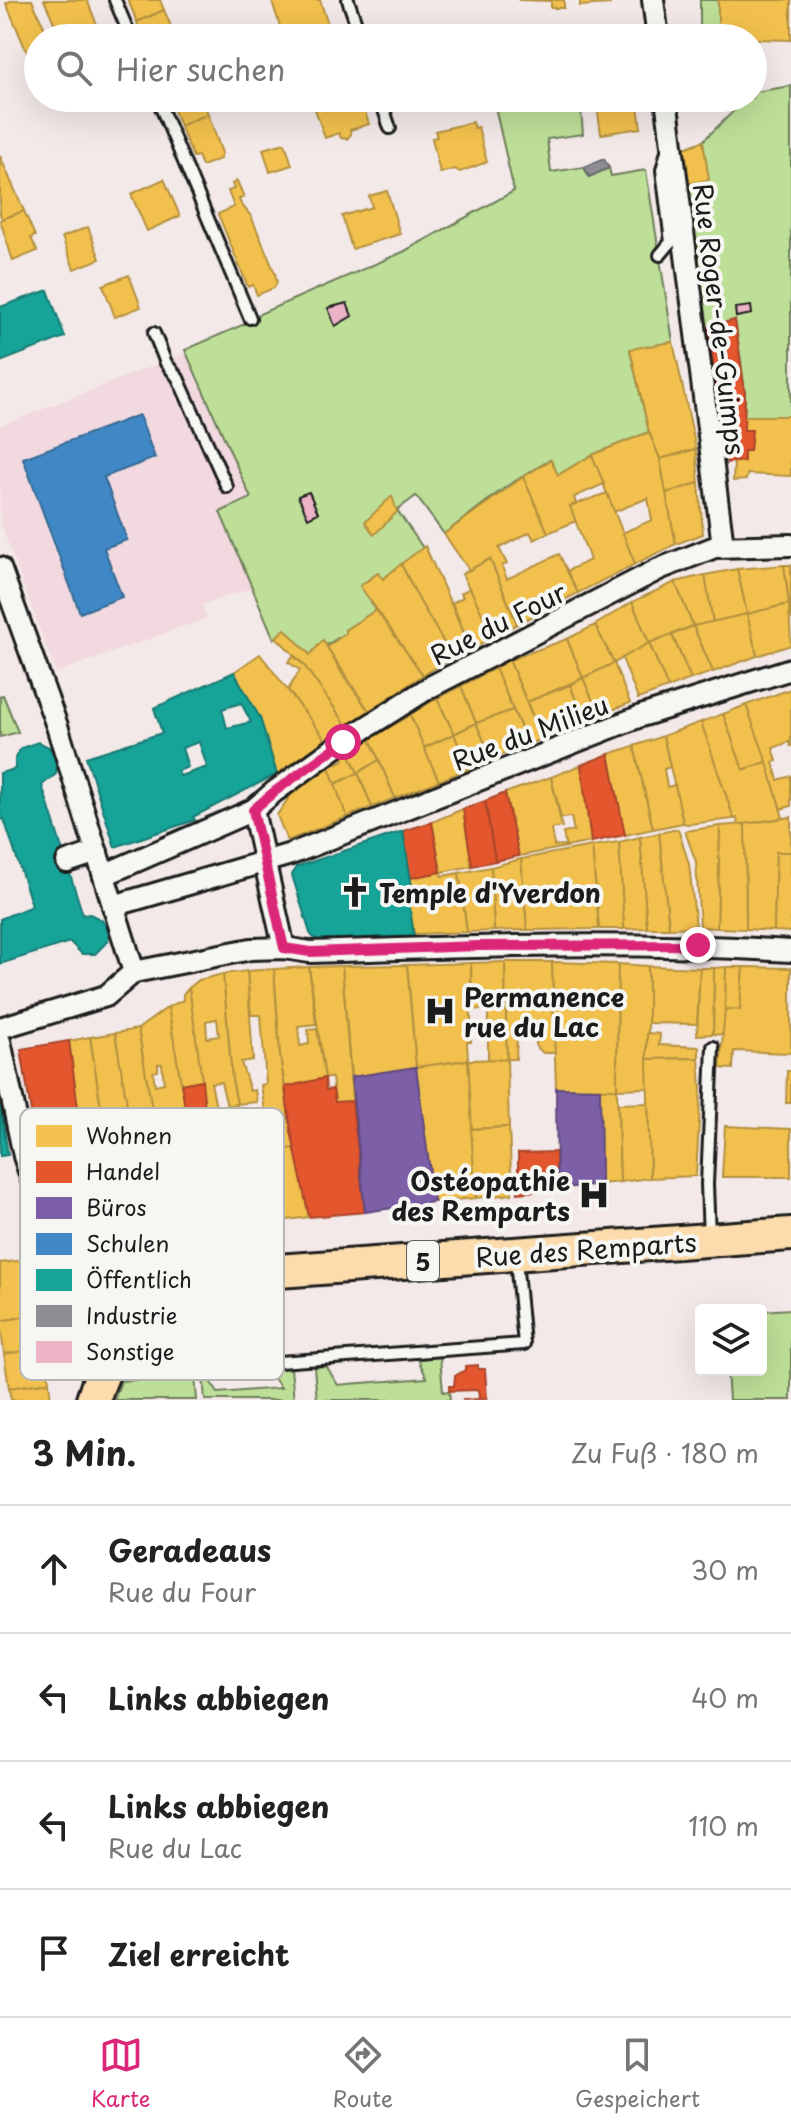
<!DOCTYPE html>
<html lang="de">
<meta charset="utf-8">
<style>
body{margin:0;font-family:"Playpen Sans",sans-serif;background:#f2f2f2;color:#222}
.controls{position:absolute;right:24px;bottom:24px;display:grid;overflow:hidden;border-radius:8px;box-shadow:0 8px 32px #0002}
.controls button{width:72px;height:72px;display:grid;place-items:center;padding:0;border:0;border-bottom:2px solid #e0e0e0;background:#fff;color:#222;font:40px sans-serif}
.stop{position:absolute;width:24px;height:24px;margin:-18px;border:6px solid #db2777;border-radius:50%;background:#fff}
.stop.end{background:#db2777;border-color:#fff;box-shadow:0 2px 8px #0008}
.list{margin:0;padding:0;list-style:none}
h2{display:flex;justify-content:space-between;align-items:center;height:104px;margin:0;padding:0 32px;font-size:34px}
h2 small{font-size:26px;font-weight:400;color:#767676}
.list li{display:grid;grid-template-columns:52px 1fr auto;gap:24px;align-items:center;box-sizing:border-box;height:128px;padding:0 32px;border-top:2px solid #e0e0e0}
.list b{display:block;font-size:30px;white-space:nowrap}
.list p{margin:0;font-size:26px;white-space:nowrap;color:#767676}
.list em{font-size:26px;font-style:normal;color:#767676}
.icon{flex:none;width:44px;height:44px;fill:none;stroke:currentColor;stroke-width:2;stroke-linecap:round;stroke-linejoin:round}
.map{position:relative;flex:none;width:791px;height:1400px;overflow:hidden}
.search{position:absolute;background:#fff;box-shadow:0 8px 32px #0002;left:24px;right:24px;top:24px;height:88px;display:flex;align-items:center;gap:20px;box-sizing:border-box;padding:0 28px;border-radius:44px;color:#767676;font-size:30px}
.sheet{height:616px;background:#fff}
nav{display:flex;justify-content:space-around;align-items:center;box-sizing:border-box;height:112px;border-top:2px solid #e0e0e0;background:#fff;font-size:22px;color:#767676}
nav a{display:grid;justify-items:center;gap:4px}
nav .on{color:#db2777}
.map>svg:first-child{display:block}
.built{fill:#f2d9df}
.green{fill:#bedf98;stroke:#6d7e5a;stroke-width:2}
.homes{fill:#f2c14e;stroke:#b2903f;stroke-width:2;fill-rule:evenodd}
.shops{fill:#e4572e;stroke:#a84529;stroke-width:2}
.offices{fill:#7b5ea7;stroke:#5e4a7d;stroke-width:2}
.schools{fill:#3f88c5;stroke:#346892;stroke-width:2}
.public{fill:#17a398;stroke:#187a73;stroke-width:2;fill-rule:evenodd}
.industry{fill:#8d8d92;stroke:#6b6b6f;stroke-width:2}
.building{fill:#ecb3c7;stroke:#1c1c1c;stroke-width:2}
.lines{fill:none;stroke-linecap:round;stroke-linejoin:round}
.lane-casing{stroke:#1c1c1c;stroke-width:16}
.street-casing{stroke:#1c1c1c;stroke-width:26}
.primary-casing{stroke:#1c1c1c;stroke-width:38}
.lane{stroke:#f6f6f2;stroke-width:10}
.street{stroke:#f6f6f2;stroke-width:20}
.primary{stroke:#fcdcac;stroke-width:32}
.route{stroke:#db2777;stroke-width:10}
.labels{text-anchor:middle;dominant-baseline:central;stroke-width:8;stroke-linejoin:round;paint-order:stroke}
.shield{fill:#f6f6f2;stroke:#5d5d5c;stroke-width:2}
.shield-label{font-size:24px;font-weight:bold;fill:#1c1c1c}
.street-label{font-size:26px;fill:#1c1c1c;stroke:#f6f6f2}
.poi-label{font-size:26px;font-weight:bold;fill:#1c1c1c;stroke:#f6f6f2;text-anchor:start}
.key{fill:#f6f6f2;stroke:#b5b5b2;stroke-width:2}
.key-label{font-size:22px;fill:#1c1c1c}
</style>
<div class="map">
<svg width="791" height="1400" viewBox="0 0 791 1400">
<rect width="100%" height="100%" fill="#f4e9e9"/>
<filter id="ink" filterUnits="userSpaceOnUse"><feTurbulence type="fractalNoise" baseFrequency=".0125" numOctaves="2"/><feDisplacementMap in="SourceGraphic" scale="16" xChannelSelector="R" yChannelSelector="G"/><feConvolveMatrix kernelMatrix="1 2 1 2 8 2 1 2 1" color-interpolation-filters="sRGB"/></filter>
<g filter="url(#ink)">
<!-- built -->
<polygon class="built" points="185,353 251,498 220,512 252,588 202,605 207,618 56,673 0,522 0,426"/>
<!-- green -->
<g class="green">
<rect x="700" y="0" width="18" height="38"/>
<polygon points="791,86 791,416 744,416 745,392 735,320 708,327 680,150 703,141 747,98 753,98 754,92"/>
<polygon points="493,98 580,98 583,134 547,139 551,172 584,167 589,177 609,168 611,176 646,170 673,342 630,350 649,432 592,455 558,475 550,460 507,486 444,534 416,496 397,510 423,548 383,579 378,573 361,585 376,610 345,630 346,633 310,655 285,630 274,639 220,512 251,498 185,350 247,323 250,318 403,252 514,191"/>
<polygon points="3,695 18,732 0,737 0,696"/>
<polygon points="791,1309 791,1400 729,1400 727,1370 761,1370 761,1311"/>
<polygon points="440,1357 443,1392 449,1391 450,1400 317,1400 314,1367 326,1366 338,1385 348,1384 427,1378 418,1359"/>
<polygon points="291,1368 294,1400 205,1400 203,1375 205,1374 218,1393 281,1388 268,1370"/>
<polygon points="195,1376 197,1400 114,1400 121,1381"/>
</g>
<!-- homes -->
<g class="homes">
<polygon points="13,0 32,0 49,38 38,38 38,53 29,57 6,3"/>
<polygon points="44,0 87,0 102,37 61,38"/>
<polygon points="128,0 160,0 164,10 137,22"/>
<polygon points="280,0 320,0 328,24 298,36 297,33 284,38 272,2"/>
<polygon points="518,0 564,0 564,8 551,8 551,1"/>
<polygon points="580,0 624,0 624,1 610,2 610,4 580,6"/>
<polygon points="718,0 791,0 791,40 718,38"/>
<polygon points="164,10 176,38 143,38 137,22"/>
<polygon points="169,98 202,98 208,114 180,126"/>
<polygon points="312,98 361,98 369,124 350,130 351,134 347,139 341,138 339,133 325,138 315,109 308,105"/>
<polygon points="596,98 637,98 641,128 601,134"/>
<polygon points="208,114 222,153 220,159 202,166 198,156 193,157 180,126"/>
<polygon points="473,122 474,128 478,127 487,162 460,172 455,169 440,173 432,138 437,137 435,131"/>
<polygon points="703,141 709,180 685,184 680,150"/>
<polygon points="285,143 292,165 270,172 263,149"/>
<polygon points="0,156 24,211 2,219 0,214"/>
<polygon points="164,179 180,216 147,231 131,194"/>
<polygon points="237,181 244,197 239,199 241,204 251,216 275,273 277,283 274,288 257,295 253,285 248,287 218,214 234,207 228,191 234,189 232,184"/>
<polygon points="387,191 400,234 352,249 342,216 372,207 369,196"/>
<polygon points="24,211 35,236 31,238 37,251 13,261 0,220"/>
<polygon points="88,227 100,259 74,269 62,237"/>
<polygon points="129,275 141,307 115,317 103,285"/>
<polygon points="673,342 696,449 660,459 649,432 630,349"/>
<polygon points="744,416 791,416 791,476 747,474 746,480 733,481 734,462 744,461 744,451 750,451 752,430 744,430"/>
<polygon points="649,432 660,459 676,544 635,564 622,533 652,520 648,498 614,512 592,455"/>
<polygon points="696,449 699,483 666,493 660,459"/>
<polygon points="592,455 604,484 574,497 576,504 570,506 576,521 548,533 523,477 551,460 558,475"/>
<polygon points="523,477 548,533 534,540 530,532 499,548 507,564 502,566 507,579 559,554 578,593 517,624 490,559 469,570 444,534"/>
<polygon points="699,483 703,534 676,544 666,493"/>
<polygon points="607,493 635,564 578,593 567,571 590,560 570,506"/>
<polygon points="392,496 397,512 374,535 365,522"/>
<polygon points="425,546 471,649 453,658 419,600 401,564"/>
<polygon points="490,559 517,624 493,637 462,574"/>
<polygon points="401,564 419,600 453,658 423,675 360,586 378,573 383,579"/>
<polygon points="784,565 791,565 791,620 789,604"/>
<polygon points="784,565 789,604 747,614 737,569"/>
<polygon points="737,569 747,614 713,623 705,575"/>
<polygon points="705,575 713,623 693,626 675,582"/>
<polygon points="675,582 693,626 649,643 632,602"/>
<polygon points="470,588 493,637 471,649 452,603 463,597 461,593"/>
<polygon points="632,602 649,643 614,663 595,625"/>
<polygon points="789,604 791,645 757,656 747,614"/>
<polygon points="376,610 423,675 369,711 327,647 346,633 345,630"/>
<polygon points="747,614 757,656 713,672 693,626"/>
<polygon points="595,625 614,663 583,678 567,639"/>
<polygon points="693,626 713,672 691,679 672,635"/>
<polygon points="285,629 310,655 323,640 343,675 369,711 347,726 303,664 276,637"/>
<polygon points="672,635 691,679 668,688 649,643"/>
<polygon points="567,639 583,678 527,702 509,660"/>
<polygon points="649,643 668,688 638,699 622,658"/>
<polygon points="260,654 326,740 277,774 260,718 234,672"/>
<polygon points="293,656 303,664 347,726 326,740 288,690 300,670 288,662"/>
<polygon points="509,660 542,739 528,744 495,668"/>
<polygon points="614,663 630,703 599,715 583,678"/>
<polygon points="495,668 513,710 476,723 461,686"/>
<polygon points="583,678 599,715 584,721 570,685"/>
<polygon points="570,685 584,721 542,739 527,702"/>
<polygon points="461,686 476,723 454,734 437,698"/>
<polygon points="791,689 791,747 789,742 773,748 777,761 773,762 778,780 791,776 791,806 781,809 746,705"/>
<polygon points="437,698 454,734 424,748 410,715"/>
<polygon points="746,705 767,762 743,770 723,714"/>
<polygon points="513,710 528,744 492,759 476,723"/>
<polygon points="723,714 743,770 767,762 783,818 738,825 737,818 734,819 701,722"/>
<polygon points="410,715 439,781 395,798 370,739"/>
<polygon points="701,722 734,819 689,824 683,823 663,736"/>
<polygon points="476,723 492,759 468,769 454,734"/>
<polygon points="454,734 468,769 439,781 424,748"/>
<polygon points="663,736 670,767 664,769 667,787 675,785 683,823 653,829 634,746"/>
<polygon points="370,739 379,760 358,773 349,753"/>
<polygon points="634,746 653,829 625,835 609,754"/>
<polygon points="348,751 358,773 335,784 329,767 344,760 342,755"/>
<polygon points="379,760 395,798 372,807 358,773"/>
<polygon points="581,765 591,842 566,847 563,833 574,831 571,817 561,818 551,777"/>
<polygon points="329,767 347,817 287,841 277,815 292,793"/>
<polygon points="358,773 372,807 347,817 335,784"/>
<polygon points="551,777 562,827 551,829 554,846 564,845 566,847 519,856 505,793"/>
<polygon points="463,809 472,866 441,872 432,822"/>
<polygon points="791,817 791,852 776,852 774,931 746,929 745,824"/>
<polygon points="745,824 746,929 717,928 720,826"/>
<polygon points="720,826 717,928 700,927 696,862 685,831"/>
<polygon points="678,829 689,864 696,927 669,928 659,833"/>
<polygon points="659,833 669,928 647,928 640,837"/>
<polygon points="640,837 647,928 624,929 619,842"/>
<polygon points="619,842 624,929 599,929 592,846"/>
<polygon points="592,846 599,929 527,930 521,859"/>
<polygon points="776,852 791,852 791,932 774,931"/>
<polygon points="521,859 527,930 494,931 491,867"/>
<polygon points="491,867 494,931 467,932 459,873"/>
<polygon points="441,872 442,876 459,873 467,932 414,934 409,901 414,900 410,878"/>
<polygon points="505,962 507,1059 488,1060 488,1010 472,1009 471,963"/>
<polygon points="505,962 552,962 555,1053 543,1053 536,1046 536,1036 517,1035 516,1059 507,1059"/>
<polygon points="552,962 618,964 617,1089 556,1088"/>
<polygon points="471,963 471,1042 467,1042 468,1060 416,1067 407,965"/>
<polygon points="618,964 648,966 648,1088 617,1089"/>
<polygon points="407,965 416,1067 351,1077 342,966"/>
<polygon points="342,966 352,1101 335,1102 332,1078 325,1078 309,967"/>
<polygon points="648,966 700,968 697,1024 648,1023"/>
<polygon points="309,967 316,1024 298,1026 300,1046 309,1044 308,1030 317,1029 325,1078 285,1087 280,1056 274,969"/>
<polygon points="726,967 725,1035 713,1034 714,968"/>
<polygon points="726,967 743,967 740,1010 725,1009"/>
<polygon points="743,967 791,968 791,1053 734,1051 733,1069 720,1068 725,1009 740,1010"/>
<polygon points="700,968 714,968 713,1034 697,1035"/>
<polygon points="274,969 280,1056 291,1131 296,1148 271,1151 261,1085 266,1084 261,1015 251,1015 247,971"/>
<polygon points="247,971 253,1060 241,1062 250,1091 255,1090 257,1102 237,1104 232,1080 223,974"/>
<path d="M223 974 232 1080 237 1104 227 1106 221 1082 211 1083 216 1107 205 1109 189 988 199 980ZM217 1019 219 1036 207 1038 206 1021Z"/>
<polygon points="189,988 202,1080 181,1084 168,1007 183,1000 183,994"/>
<path d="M168 1007 188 1124 186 1152H175L172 1134 176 1133 175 1129 155 1131 138 1029ZM158 1064H162L164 1083 155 1085 153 1072 158 1071Z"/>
<polygon points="138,1029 159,1149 133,1152 115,1033"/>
<polygon points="115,1033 127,1104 101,1108 90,1037"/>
<polygon points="647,1033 660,1034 659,1045 699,1047 699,1058 647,1059"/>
<polygon points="90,1037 101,1108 107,1185 81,1176 82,1138 69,1041"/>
<polygon points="699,1058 701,1088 696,1176 650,1178 647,1059"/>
<polygon points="507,1059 509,1127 471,1129 468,1060"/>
<polygon points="468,1060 476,1198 434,1202 416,1067"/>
<polygon points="787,1071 791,1071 791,1103 786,1103"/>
<polygon points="600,1089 617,1089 620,1182 601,1184"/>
<polygon points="648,1103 650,1178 620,1182 618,1104"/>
<polygon points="127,1104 137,1178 134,1196 107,1185 101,1108"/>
<polygon points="237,1104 239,1121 207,1125 205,1109"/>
<polygon points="725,1126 791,1129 791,1177 722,1177"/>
<polygon points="509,1127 512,1194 476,1198 471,1129"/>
<polygon points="296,1148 309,1217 280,1221 271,1151"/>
<polygon points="33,1259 40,1314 0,1321 0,1263"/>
<polygon points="40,1314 46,1348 4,1354 0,1321"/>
<polygon points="46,1348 49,1382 9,1388 4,1354"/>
<polygon points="49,1382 51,1400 11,1400 9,1388"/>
</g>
<!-- shops -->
<g class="shops">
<polygon points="735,320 745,392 744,430 752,430 750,451 744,451 744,461 727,463 708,327"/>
<polygon points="609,754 625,835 591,842 581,765"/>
<polygon points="505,793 519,856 495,861 485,801"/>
<polygon points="485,801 495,861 472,866 463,809"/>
<polygon points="432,822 441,872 410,878 403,831"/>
<polygon points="69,1041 82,1138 36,1144 21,1049"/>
<polygon points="325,1078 326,1090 333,1089 335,1102 352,1101 365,1212 309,1217 291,1131 285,1087"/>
<polygon points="202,1080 205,1109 213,1228 184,1217 188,1124 181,1084"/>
<polygon points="556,1152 557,1189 518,1193 518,1153"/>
<polygon points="478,1365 478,1369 485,1369 487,1399 462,1400 479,1399 478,1390 449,1391 449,1386 454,1386 455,1376 465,1370 465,1366"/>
</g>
<!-- offices -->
<g class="offices">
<polygon points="416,1067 434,1202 365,1212 351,1077"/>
<polygon points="556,1088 600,1089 601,1184 557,1189"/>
</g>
<!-- schools -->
<polygon class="schools" points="139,415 155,458 104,477 127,540 104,548 122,597 80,613 23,458"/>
<!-- public -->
<g class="public">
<polygon points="48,290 65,337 0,362 0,307"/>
<path d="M234 672 260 718 277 774 193 817 195 820 115 847 86 757 162 733 154 708ZM241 703 251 722 227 728 222 709ZM199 742 207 767 180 776 178 771 188 767 182 748Z"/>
<polygon points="38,742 49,747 57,756 56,774 42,785 83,915 90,914 102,920 109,933 108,941 95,954 82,954 70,942 0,964 0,919 32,906 4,819 0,820 0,773 15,769 15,758 21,748"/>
<polygon points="403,831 414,900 409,901 414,937 379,940 379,938 318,940 313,937 310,933 292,875 296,867"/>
<polygon points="0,1102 8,1155 0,1156"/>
</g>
<!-- industry -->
<polygon class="industry" points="604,159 609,168 589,177 584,167"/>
<!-- building -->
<g class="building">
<polygon points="347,303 352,316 335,326 328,308"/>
<polygon points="751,306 752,314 736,317 735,308"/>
<polygon points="309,492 318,513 308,518 298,496"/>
</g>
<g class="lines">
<defs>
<g id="lane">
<polyline points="115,0 131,38"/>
<polyline points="348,0 361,38"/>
<polyline points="157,98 250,318"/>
<polyline points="380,98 390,128"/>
<polyline points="660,255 671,242 662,170 667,151"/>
<polyline points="154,333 166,363 178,378 227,487"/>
<polyline points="709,1237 707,1184 713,1047"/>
<polyline points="114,1360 163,1368 199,1368 524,1344 516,1260"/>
</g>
<g id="street">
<polyline points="653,0 658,38"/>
<polyline points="666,98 723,546"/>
<polyline points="0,568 57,726 134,972"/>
<polyline points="253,810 284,948"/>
<polyline points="67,862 97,852"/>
<polyline points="104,875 253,810 274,792 343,742 430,687 659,569 715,547 791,545"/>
<polyline points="113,906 291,854 641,716 791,669"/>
<path d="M0 1028 106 996 134 972 251 949 284 948 310 952C470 946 631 941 791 951"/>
<polyline points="0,1041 24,1156 59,1262 78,1351 84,1364 100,1379"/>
<polyline points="32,1181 71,1202 211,1254 236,1274"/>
<polyline points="41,1193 56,1212 75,1225 134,1256 171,1294"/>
</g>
<path id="primary" d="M93 1400C118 1320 158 1293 236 1274L791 1234"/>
</defs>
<!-- lane casing -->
<use href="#lane" class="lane-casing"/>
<!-- street casing -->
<use href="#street" class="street-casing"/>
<!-- primary casing -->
<use href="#primary" class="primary-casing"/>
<!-- lane -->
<use href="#lane" class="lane"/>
<!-- street -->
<use href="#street" class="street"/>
<!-- primary -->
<use href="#primary" class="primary"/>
</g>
</g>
<g class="lines" filter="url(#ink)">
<!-- route -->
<polyline class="route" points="343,742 274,792 253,810 284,948 310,952 478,946 698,945"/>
</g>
<!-- icons -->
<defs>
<symbol id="church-bare" viewBox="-9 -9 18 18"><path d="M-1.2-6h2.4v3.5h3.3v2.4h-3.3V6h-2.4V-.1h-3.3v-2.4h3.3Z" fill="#1c1c1c" stroke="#f6f6f2" stroke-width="2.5" paint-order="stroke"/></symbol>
<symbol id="hospital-bare" viewBox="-9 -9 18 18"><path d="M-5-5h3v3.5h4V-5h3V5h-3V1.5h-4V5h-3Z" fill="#1c1c1c" stroke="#f6f6f2" stroke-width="2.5" paint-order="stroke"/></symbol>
</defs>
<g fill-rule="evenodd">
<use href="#church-bare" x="333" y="870" width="44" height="44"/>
<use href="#hospital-bare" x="418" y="989" width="44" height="44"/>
<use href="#hospital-bare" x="572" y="1173" width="44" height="44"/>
</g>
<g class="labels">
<!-- shield labels -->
<rect class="shield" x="407" y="1241" width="32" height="40" rx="6"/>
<g class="shield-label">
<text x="423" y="1261">5</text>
</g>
<!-- street labels -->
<g class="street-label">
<text transform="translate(720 319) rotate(83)">Rue Roger-de-Guimps</text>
<text transform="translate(498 623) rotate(-27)">Rue du Four</text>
<text transform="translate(530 732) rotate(-21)">Rue du Milieu</text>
<text transform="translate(586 1249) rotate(-4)">Rue des Remparts</text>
</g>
<!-- poi labels -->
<g class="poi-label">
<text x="379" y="892">Temple d'Yverdon</text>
<text x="464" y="996">Permanence<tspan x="464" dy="30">rue du Lac</tspan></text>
<text x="570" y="1180" text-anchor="end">Ostéopathie<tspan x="570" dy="30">des Remparts</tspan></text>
</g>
</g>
<!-- legend -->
<rect x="20" y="1108" width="264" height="272" rx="12" class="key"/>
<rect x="36" y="1125" width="36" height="22" fill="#f2c14e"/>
<rect x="36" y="1161" width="36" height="22" fill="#e4572e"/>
<rect x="36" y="1197" width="36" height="22" fill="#7b5ea7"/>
<rect x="36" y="1233" width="36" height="22" fill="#3f88c5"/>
<rect x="36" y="1269" width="36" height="22" fill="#17a398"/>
<rect x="36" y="1305" width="36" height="22" fill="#8d8d92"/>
<rect x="36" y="1341" width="36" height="22" fill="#ecb3c7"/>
<g class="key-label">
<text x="86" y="1144">Wohnen</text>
<text x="86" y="1180">Handel</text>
<text x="86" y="1216">Büros</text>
<text x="86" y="1252">Schulen</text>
<text x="86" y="1288">Öffentlich</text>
<text x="86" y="1324">Industrie</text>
<text x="86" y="1360">Sonstige</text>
</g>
</svg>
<div class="controls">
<button><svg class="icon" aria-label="layers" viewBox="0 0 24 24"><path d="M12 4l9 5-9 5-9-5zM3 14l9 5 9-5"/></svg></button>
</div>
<div class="stop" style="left:343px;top:742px"></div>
<div class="stop end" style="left:698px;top:945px"></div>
<div class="search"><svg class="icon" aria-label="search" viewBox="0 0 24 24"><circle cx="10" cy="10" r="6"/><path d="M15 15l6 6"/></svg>Hier suchen</div>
</div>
<section class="sheet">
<h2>3 Min.<small>Zu Fuß · 180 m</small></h2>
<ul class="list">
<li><svg class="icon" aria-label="ahead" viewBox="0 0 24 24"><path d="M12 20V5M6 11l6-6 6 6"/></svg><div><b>Geradeaus</b><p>Rue du Four</p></div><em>30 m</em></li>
<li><svg class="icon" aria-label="left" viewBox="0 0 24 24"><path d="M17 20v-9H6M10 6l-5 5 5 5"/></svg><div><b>Links abbiegen</b></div><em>40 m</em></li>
<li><svg class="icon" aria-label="left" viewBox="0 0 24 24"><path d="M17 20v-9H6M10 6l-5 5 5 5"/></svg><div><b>Links abbiegen</b><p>Rue du Lac</p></div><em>110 m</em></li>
<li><svg class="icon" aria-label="arrive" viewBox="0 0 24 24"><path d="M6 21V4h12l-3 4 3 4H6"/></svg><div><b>Ziel erreicht</b></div></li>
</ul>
</section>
<nav>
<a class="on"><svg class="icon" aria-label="map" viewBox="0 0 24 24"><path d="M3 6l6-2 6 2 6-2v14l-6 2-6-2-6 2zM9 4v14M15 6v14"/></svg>Karte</a>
<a><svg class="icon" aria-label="directions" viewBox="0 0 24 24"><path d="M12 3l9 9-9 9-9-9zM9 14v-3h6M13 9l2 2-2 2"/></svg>Route</a>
<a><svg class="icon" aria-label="saved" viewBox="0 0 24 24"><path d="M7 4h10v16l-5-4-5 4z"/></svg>Gespeichert</a>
</nav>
